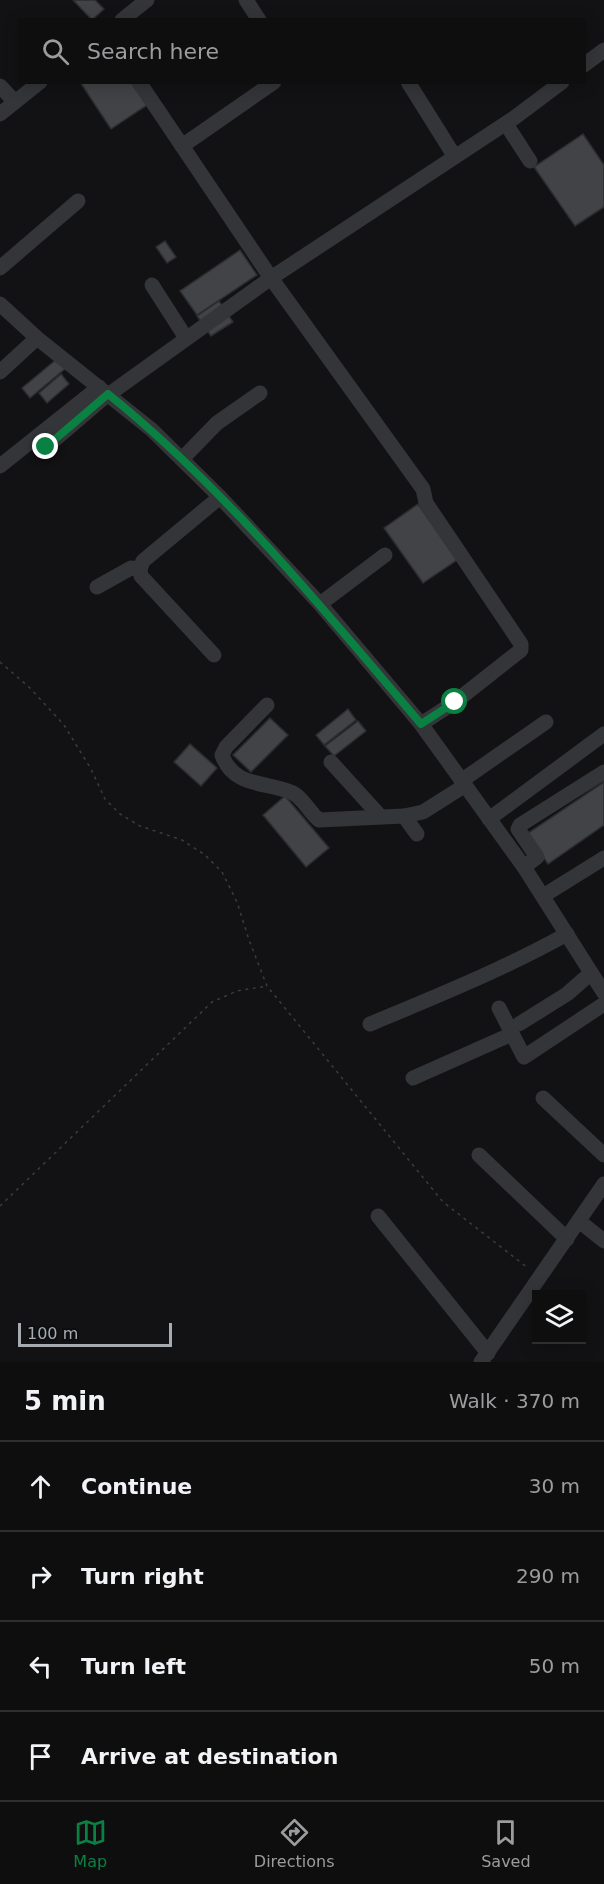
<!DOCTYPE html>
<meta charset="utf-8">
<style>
body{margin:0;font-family:"DejaVu Sans",sans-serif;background:#171718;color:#f1f3f6}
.controls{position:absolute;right:18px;bottom:18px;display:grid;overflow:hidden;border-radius:0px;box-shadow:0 3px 15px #0003}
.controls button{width:54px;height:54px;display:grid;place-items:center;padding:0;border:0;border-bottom:2px solid #2e2e2f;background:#0e0e0f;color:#f1f3f6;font:30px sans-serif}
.scale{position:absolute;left:18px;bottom:15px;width:154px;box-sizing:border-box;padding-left:6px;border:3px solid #a6abb2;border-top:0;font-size:16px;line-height:21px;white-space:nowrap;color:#a6abb2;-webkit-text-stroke:4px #0d0e0f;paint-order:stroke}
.stop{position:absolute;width:18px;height:18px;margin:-14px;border:4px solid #0b8043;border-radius:50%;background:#fff}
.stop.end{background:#0b8043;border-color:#fff;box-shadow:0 2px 6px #0008}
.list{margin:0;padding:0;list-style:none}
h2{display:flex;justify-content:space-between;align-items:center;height:78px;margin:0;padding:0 24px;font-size:26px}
h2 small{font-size:20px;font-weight:400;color:#9b9c9e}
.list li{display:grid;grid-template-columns:39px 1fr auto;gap:18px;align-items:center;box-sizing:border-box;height:90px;padding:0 24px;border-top:2px solid #2e2e2f}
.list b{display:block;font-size:22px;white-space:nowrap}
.list em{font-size:20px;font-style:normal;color:#9b9c9e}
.icon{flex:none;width:33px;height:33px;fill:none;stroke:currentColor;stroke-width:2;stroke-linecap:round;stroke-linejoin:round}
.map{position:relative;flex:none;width:604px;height:1362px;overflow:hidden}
.search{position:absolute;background:#0e0e0f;box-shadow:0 3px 15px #0003;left:18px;right:18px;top:18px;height:66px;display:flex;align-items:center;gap:15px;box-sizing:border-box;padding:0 21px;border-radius:0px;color:#9b9c9e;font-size:22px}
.sheet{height:438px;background:#0e0e0f}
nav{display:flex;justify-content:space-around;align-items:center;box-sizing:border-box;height:84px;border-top:2px solid #2e2e2f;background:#0e0e0f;font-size:16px;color:#9b9c9e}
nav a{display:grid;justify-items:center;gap:3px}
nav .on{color:#0b8043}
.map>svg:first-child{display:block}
.building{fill:#414346;stroke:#2d2d2f;stroke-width:1.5}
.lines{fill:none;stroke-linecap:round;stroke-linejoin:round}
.path{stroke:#3a3c3f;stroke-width:1.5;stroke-dasharray:3 4.5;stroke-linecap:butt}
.minor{stroke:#343538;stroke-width:15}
.route{stroke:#0b8043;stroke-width:8}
</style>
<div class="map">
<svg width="604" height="1362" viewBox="0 0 604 1362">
<rect width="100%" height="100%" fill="#121214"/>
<!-- building -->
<g class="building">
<polygon points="73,0 95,0 104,9 92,20"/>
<polygon points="80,82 131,82 147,105 111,129"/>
<polygon points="583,134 604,165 604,207 575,226 534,167"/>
<polygon points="165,241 176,257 167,263 156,247"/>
<polygon points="240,250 257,275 197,315 180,291"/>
<polygon points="219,301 233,322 211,336 197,316"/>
<polygon points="58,358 66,368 30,398 22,388"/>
<polygon points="61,374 69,384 47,403 39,393"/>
<polygon points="418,504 457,560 423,583 384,528"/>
<polygon points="348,709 356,720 324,745 316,735"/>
<polygon points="270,718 288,735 251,772 233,755"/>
<polygon points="358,721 366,731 334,756 325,746"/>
<polygon points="190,744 217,768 201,786 174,762"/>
<polygon points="604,782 604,825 548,864 527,834"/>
<polygon points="285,796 329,848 306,867 263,815"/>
</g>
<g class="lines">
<!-- path -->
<g class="path">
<polyline points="0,662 30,688 64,725 91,769 105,799 120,814 140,826 182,840 205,855 222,872 237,902 249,940 267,986 443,1202 528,1268"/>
<polyline points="0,1206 212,1002 237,991 267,986"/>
</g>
<!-- minor -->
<g class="minor">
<polyline points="246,0 259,20"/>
<polyline points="122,20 147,0"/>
<polyline points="584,65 604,50"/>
<polyline points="139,82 271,278 514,118 562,82"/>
<polyline points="408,82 455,157"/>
<polyline points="0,86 15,102"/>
<polyline points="0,114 40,82"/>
<polyline points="506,124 530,161"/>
<polyline points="182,146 274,82"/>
<polyline points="0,268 78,201"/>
<polyline points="152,285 186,338"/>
<polyline points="0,304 37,338 152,430 220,497 320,604 421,724 524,867 604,993"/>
<polyline points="0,372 37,338"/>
<polyline points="46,447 101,400 271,278 423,489 426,503 521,644 521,650 455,702 421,724"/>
<polyline points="182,459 217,423 260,393"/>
<polyline points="0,466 99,387"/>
<polyline points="97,587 131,568 140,569"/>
<polyline points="320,604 385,555"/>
<polyline points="214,655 141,576 140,569 143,561 220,497"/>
<path d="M267 705 226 747 222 755C234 789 269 781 293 793 303 798 310 813 319 820L404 816 423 812 464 786"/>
<polyline points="331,762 380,816"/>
<polyline points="461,781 546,722"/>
<polyline points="404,816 417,834"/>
<polyline points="489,819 604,734"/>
<polyline points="524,867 537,857 518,829 520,825 604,772"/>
<polyline points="543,896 604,858"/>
<polyline points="499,1008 524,1057 604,1004"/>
<path d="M370 1024C437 996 504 969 567 934"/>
<polyline points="519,1024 567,994 591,973"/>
<polyline points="413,1078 512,1034"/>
<polyline points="543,1098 604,1155"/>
<polyline points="479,1155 567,1239"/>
<polyline points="378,1216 488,1353"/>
<polyline points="579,1221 604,1241"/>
<polyline points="481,1362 604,1184"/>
</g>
</g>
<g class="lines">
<!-- route -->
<path class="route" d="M46 447 108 394C226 489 323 609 421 724L455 702"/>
</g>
</svg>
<div class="controls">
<button><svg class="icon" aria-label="layers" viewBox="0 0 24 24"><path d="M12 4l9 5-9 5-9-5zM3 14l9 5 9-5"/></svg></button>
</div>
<div class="scale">100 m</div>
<div class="stop" style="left:455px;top:702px"></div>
<div class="stop end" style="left:46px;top:447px"></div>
<div class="search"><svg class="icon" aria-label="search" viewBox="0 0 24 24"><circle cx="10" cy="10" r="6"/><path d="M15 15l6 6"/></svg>Search here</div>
</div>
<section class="sheet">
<h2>5 min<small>Walk · 370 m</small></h2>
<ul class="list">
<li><svg class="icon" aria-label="ahead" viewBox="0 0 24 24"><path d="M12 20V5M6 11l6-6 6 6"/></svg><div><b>Continue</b></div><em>30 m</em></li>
<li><svg class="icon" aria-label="right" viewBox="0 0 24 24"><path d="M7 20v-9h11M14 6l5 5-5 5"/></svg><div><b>Turn right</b></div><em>290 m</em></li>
<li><svg class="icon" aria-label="left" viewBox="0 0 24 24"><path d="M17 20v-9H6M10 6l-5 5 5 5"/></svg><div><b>Turn left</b></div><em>50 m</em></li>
<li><svg class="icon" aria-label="arrive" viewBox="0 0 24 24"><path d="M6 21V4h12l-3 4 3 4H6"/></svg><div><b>Arrive at destination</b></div></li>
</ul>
</section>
<nav>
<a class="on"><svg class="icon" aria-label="map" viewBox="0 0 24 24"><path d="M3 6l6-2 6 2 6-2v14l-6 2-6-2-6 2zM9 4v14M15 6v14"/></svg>Map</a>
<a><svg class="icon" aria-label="directions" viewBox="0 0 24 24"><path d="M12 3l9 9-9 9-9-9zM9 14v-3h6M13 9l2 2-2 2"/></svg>Directions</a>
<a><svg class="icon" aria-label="saved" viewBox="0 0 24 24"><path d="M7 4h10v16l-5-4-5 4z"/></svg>Saved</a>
</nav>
